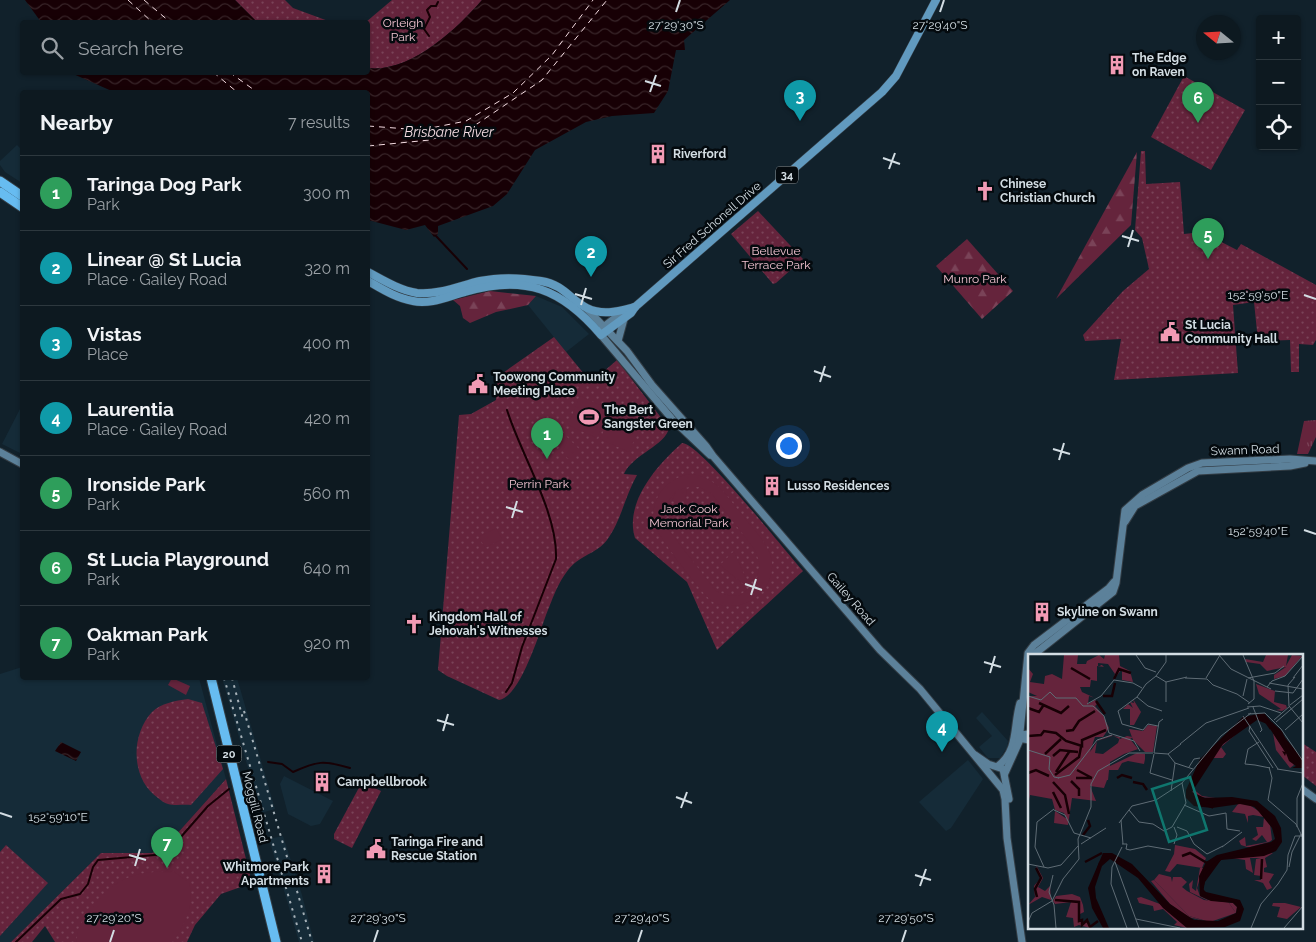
<!DOCTYPE html>
<meta charset="utf-8">
<style>
body{margin:0;font-family:Raleway,sans-serif;background:#162229;color:#f1f3f6}
.controls{position:absolute;right:15px;top:15px;display:grid;overflow:hidden;border-radius:5px;box-shadow:0 1px 4px #0004}
.controls button{width:45px;height:45px;display:grid;place-items:center;padding:0;border:0;border-bottom:1px solid #2d383e;background:#0d1920;color:#f1f3f6;font:25px sans-serif}
.compass{position:absolute;left:1196px;top:15px;width:45px;height:45px;border-radius:50%;background:#0d1920;box-shadow:0 1px 4px #0004;rotate:288deg}
.you{position:absolute;left:788px;top:445px;width:18px;height:18px;margin:-12px;border:4px solid #fff;border-radius:50%;background:#1a73e8;box-shadow:0 0 0 8px #1a73e833}
.badge{display:grid;place-items:center;width:32px;height:32px;border-radius:50%;background:#f19ab4;color:#fff;font-size:16px;font-weight:700}
.pin{position:absolute;translate:-50% -41px;filter:drop-shadow(0 1px 2px #0008)}
.pin::after{content:'';position:absolute;top:26px;width:18px;height:15px;background:inherit;clip-path:polygon(0 0,100% 0,50% 100%)}
.list{margin:0;padding:0;list-style:none}
h2{display:flex;justify-content:space-between;align-items:center;height:65px;margin:0;padding:0 20px;font-size:21px}
h2 small{font-size:16px;font-weight:400;color:#9aa0a5}
.list li{display:grid;grid-template-columns:32px 1fr auto;gap:15px;align-items:center;box-sizing:border-box;height:75px;padding:0 20px;border-top:1px solid #2d383e}
.list b{display:block;font-size:19px;white-space:nowrap}
.list p{margin:0;font-size:16px;white-space:nowrap;color:#9aa0a5}
.list em{font-size:16px;font-style:normal;color:#9aa0a5}
.icon{flex:none;width:28px;height:28px;fill:none;stroke:currentColor;stroke-width:2;stroke-linecap:round;stroke-linejoin:round}
.map{position:relative;flex:none;width:1316px;height:942px;overflow:hidden}
.search{position:absolute;background:#0d1920;box-shadow:0 1px 4px #0004;left:20px;top:20px;width:350px;height:55px;display:flex;align-items:center;gap:12px;box-sizing:border-box;padding:0 18px;border-radius:5px;color:#9aa0a5;font-size:19px}
.panel{position:absolute;background:#0d1920;box-shadow:0 1px 4px #0004;left:20px;top:90px;width:350px;height:590px;border-radius:5px}
.map>svg:first-child{display:block}
.built{fill:#152b38}
.grass{fill:url(#grass-tufts)}
.forest{fill:url(#forest-firs)}
.park{fill:url(#park-dots)}
.garden{fill:#65243c;fill-rule:evenodd}
.water{fill:url(#water-waves)}
.lines{fill:none;stroke-linecap:round;stroke-linejoin:round}
.stream{stroke:#170005;stroke-width:2}
.ferry{stroke:#f4dce2;stroke-width:1;stroke-dasharray:6 5;stroke-linecap:butt}
.secondary-casing{stroke:#333d45;stroke-width:9}
.primary-casing{stroke:#333d45;stroke-width:9}
.highway-casing{stroke:#333d45;stroke-width:11}
.secondary{stroke:#5c819a;stroke-width:7}
.primary{stroke:#619abf;stroke-width:8}
.highway{stroke:#67bcf1;stroke-width:9}
.rail{stroke:#a6b1b8;stroke-width:2;stroke-dasharray:2.5 5;stroke-linecap:butt}
.ticks{fill:none;stroke:#d3dde3;stroke-width:2}
.labels{text-anchor:middle;dominant-baseline:central;stroke-width:5;stroke-linejoin:round;paint-order:stroke}
.shield{fill:#040a0e;stroke:#959ea3;stroke-width:1}
.shield-label{font-size:11px;font-weight:bold;fill:#d3dde3}
.park-label{font-size:12px;fill:#f2c4d1;stroke:#040a0e}
.poi-label{font-size:12px;font-weight:bold;fill:#d3dde3;stroke:#040a0e;text-anchor:start}
.street-label{font-size:12px;fill:#d3dde3;stroke:#040a0e}
.water-label{font-size:14px;font-style:italic;fill:#f4dce2;stroke:#040a0e}
.inset-river{fill:none;stroke:#170005;stroke-width:2.5}
.inset-road{fill:none;stroke:#5f6c75;stroke-width:1}
.view{fill:#0f766e;fill-opacity:0.15;stroke:#0f766e;stroke-width:2.5}
.inset-edge{fill:none;stroke:#d3dde3;stroke-width:2.5}
.ticks-label{font-size:12px;text-anchor:middle;fill:#d3dde3;stroke:#040a0e;stroke-width:5;stroke-linejoin:round;paint-order:stroke}
</style>
<div class="map">
<svg width="1316" height="942" viewBox="0 0 1316 942">
<defs>
<pattern id="grass-tufts" width="24" height="20" patternUnits="userSpaceOnUse" patternTransform="scale(1.25)"><rect width="24" height="20" fill="#65243c"/><path d="M3 7l-1-3M5 7V3M7 7l1-3M15 17l-1-3M17 17v-4M19 17l1-3" fill="none" stroke="#7a4358"/></pattern>
<pattern id="forest-firs" width="22" height="20" patternUnits="userSpaceOnUse" patternTransform="scale(1.25)"><rect width="22" height="20" fill="#65243c"/><path d="M5 1l3.5 6h-7zM16 11l3.5 6h-7z" fill="#7a4358"/></pattern>
<pattern id="park-dots" width="8" height="8" patternUnits="userSpaceOnUse" patternTransform="scale(1.25)"><rect width="8" height="8" fill="#65243c"/><path d="M2 2h.1M6 6h.1" fill="none" stroke="#7a4358" stroke-width="1.8" stroke-linecap="round"/></pattern>
<pattern id="water-waves" width="16" height="10" patternUnits="userSpaceOnUse" patternTransform="scale(1.25)"><rect width="16" height="10" fill="#170005"/><path d="M0 5q4-4 8 0t8 0" fill="none" stroke="#382529"/></pattern>
</defs>
<rect width="100%" height="100%" fill="#11212b"/>
<!-- built -->
<g class="built">
<polygon points="17,145 22,150 22,183 5,172 0,165 0,161"/>
<polygon points="536,296 562,307 589,334 566,352 528,305"/>
<polygon points="21,407 22,408 22,454 2,444"/>
<polygon points="22,667 22,678 199,678 226,779 166,846 152,853 101,853 11,942 0,942 0,674"/>
<polygon points="222,678 237,678 275,809 261,813"/>
<polygon points="982,712 1008,741 1007,747 1000,758 988,758 979,747 992,736 976,718"/>
<polygon points="968,760 983,779 951,828 946,831 919,802"/>
<polygon points="284,776 333,801 320,824 311,826 288,814 280,784"/>
<polygon points="283,836 302,895 314,942 299,942 269,839"/>
</g>
<!-- grass -->
<polygon class="grass" points="1316,420 1316,437 1308,454 1297,454 1304,421"/>
<!-- forest -->
<g class="forest">
<polygon points="1137,152 1131,225 1056,299"/>
<polygon points="967,239 1013,291 982,319 936,266"/>
<polygon points="490,291 536,296 528,305 496,312 470,323 463,318 460,306 453,300"/>
</g>
<!-- park -->
<g class="park">
<polygon points="235,0 285,0 293,8 331,22 257,22"/>
<path d="M392 0H482C456 30 410 73 368 68L366 22Z"/>
<polygon points="1184,76 1245,110 1211,170 1151,137"/>
<polygon points="1141,151 1145,151 1146,184 1180,182 1184,234 1202,232 1237,250 1241,244 1316,285 1316,340 1313,345 1299,344 1299,372 1291,372 1290,340 1258,341 1254,302 1233,305 1238,373 1114,380 1121,339 1085,341 1083,335 1123,291 1149,269 1142,238 1135,230"/>
<polygon points="758,211 803,259 776,283 773,284 731,234"/>
<path d="M554 337 589 380 595 379 617 360 669 428C666 445 632 455 624 474L637 475C625 496 621 521 607 540 600 550 585 555 576 562 560 575 553 598 546 615 539 634 520 697 499 700L447 676 438 670 459 415 471 414 496 400 497 377Z"/>
<path d="M682 443C699 442 786 552 803 571L717 650 687 582 635 538C624 503 657 465 682 443Z"/>
<path d="M188 699 202 703 223 769 191 805C184 804 175 806 168 804 164 803 161 800 158 798 131 779 130 736 152 712 161 703 175 701 188 699Z"/>
<polygon points="1302,743 1316,752 1316,786 1302,775"/>
<polygon points="226,779 252,883 221,894 195,925 187,942 55,942 45,926 32,942 11,942 101,853 152,853 166,846"/>
<polygon points="362,782 381,791 352,848 334,839 334,834"/>
<polygon points="6,845 48,883 0,936 0,852"/>
</g>
<!-- garden -->
<g class="garden">
<polygon points="429,0 440,0 441,4 437,8 436,16 433,18 429,30 423,33 421,25 423,21 420,15"/>
<polygon points="580,396 609,409 597,438 568,425"/>
<polygon points="613,411 642,423 629,452 600,439"/>
<polygon points="554,424 579,449 568,459 548,428"/>
<path d="M689 474C714 476 724 492 739 511 749 524 764 539 770 554 781 586 746 616 715 603 704 598 662 541 656 528 647 503 664 479 689 474ZM689 487H699L712 494 755 550 760 564 756 583 740 595 730 596 716 591 667 528 665 521 669 526 673 523 669 518 664 521 666 504 676 491 672 501H685L687 490H678Z"/>
<polygon points="496,528 502,539 485,548 479,537"/>
<polygon points="734,551 747,581 746,585 743,584 720,565"/>
<polygon points="172,678 190,686 186,695 168,685"/>
<path d="M173 871 189 883C195 903 185 926 172 942H77C76 929 83 920 90 911 116 877 131 872 173 871Z"/>
</g>
<!-- water -->
<g class="water">
<polygon points="25,0 235,0 257,22 41,22"/>
<path d="M482 0H730L684 40 685 50H676L668 91 654 113 612 116 586 122 535 150 507 194 493 206 438 226V234L434 237 425 225 406 230 368 220V92H114L71 73 368 72V68C410 73 456 30 482 0Z"/>
<polygon points="61,742 81,752 76,761 55,751"/>
</g>
<g class="lines">
<!-- stream -->
<g class="stream">
<polyline points="429,36 424,29 430,17 427,10 431,6 436,6 438,2"/>
<polyline points="436,236 467,269"/>
<path d="M506 692 512 683 522 647 556 559C558 513 521 455 507 410"/>
<path d="M268 762 282 764 293 772C318 761 323 760 350 768"/>
<polyline points="16,942 61,899 80,894 88,884 93,867 98,860 166,854 208,806 229,789"/>
</g>
<!-- ferry -->
<g class="ferry">
<polyline points="128,0 152,22"/>
<polyline points="144,0 170,22"/>
<polyline points="213,72 237,92"/>
<polyline points="229,72 257,92"/>
<polyline points="368,126 421,130 466,121 513,93 552,55 593,0"/>
<polyline points="368,146 430,140 474,126 542,80 607,0"/>
</g>
<defs>
<g id="secondary">
<polyline points="586,308 627,351 652,385 706,446 713,456 880,650 920,689 1003,790 1005,799 1007,838 1022,942"/>
<polyline points="602,328 624,311"/>
<polyline points="601,335 672,419 710,455"/>
<polyline points="618,341 624,319"/>
<polyline points="0,452 22,464"/>
<polyline points="1125,522 1135,506 1198,471 1290,466 1305,463"/>
<polyline points="1032,656 1113,592 1116,583 1125,510 1142,495 1188,468 1202,463 1290,459 1316,461"/>
<polyline points="1018,735 1030,734"/>
<polyline points="1017,738 1030,740"/>
<polyline points="975,755 988,764 1003,769 1009,799"/>
<path d="M998 766C1019 750 1013 726 1020 703"/>
<polyline points="1005,773 1019,742 1028,653 1034,645 1109,588 1114,582"/>
<polyline points="1302,789 1316,799"/>
</g>
<g id="primary">
<path d="M368 272C383 280 399 290 417 293 439 295 459 286 480 281 499 277 523 278 541 281 565 285 570 300 587 308 603 316 619 311 635 307"/>
<path d="M368 281C382 289 396 298 413 301 430 305 449 296 465 292 525 274 562 289 601 335L631 313 635 307 882 92 896 76 936 0"/>
</g>
<g id="highway">
<polyline points="0,181 22,196"/>
<polyline points="0,192 22,207"/>
<polyline points="211,678 276,942"/>
</g>
</defs>
<!-- secondary casing -->
<use href="#secondary" class="secondary-casing"/>
<!-- primary casing -->
<use href="#primary" class="primary-casing"/>
<!-- highway casing -->
<use href="#highway" class="highway-casing"/>
<!-- secondary -->
<use href="#secondary" class="secondary"/>
<!-- primary -->
<use href="#primary" class="primary"/>
<!-- highway -->
<use href="#highway" class="highway"/>
<!-- rail -->
<g class="rail">
<polyline points="224,678 302,942"/>
<polyline points="232,678 243,719"/>
<polyline points="244,711 312,942"/>
</g>
</g>
<!-- ticks -->
<path class="ticks" d="M676 12 680 0M940 12 944 0M645 81 661 86M650 92 656 75M883 158 900 164M889 169 895 153M1122 236 1139 241M1128 247 1133 230M575 294 592 299M1304 295 1316 299M581 305 586 288M814 371 831 377M820 382 825 366M1053 449 1070 454M1059 460 1064 443M506 507 523 512M512 518 517 501M1304 530 1316 534M745 584 762 590M751 595 756 579M984 662 1001 667M990 673 995 656M437 720 454 725M443 731 448 714M676 797 692 803M681 808 687 792M0 813 12 817M129 855 146 860M135 866 140 849M915 875 931 880M920 886 926 869M110 942 114 930M374 942 378 930M638 942 642 930M902 942 906 930"/>
<!-- icons -->
<defs>
<symbol id="building-bare" viewBox="-9 -9 18 18"><path d="M-4-6H4V6H1V3H-1V6H-4ZM-2.5-4.3h1.7v1.8h-1.7ZM.8-4.3h1.7v1.8H.8ZM-2.5-1h1.7V.8h-1.7ZM.8-1h1.7V.8H.8Z" fill="#f19ab4" stroke="#040a0e" stroke-width="2.5" paint-order="stroke"/></symbol>
<symbol id="church-bare" viewBox="-9 -9 18 18"><path d="M-1.2-6h2.4v3.5h3.3v2.4h-3.3V6h-2.4V-.1h-3.3v-2.4h3.3Z" fill="#f19ab4" stroke="#040a0e" stroke-width="2.5" paint-order="stroke"/></symbol>
<symbol id="civic-bare" viewBox="-9 -9 18 18"><path d="M-.6-6.5H3V-4.5H.6V-3L4-1V1h2V6H-6V1h2V-1L-.6-3ZM-1.2 2.5V6h2.4V2.5Z" fill="#f19ab4" stroke="#040a0e" stroke-width="2.5" paint-order="stroke"/></symbol>
<symbol id="stadium-bare" viewBox="-9 -9 18 18"><path d="M0-5a6.5 5 0 1 0 0 10a6.5 5 0 1 0 0-10ZM-3.5-1.8h7v3.6h-7Z" fill="#f19ab4" stroke="#040a0e" stroke-width="2.5" paint-order="stroke"/></symbol>
</defs>
<g fill-rule="evenodd">
<use href="#building-bare" x="1103" y="51" width="28" height="28"/>
<use href="#building-bare" x="644" y="140" width="28" height="28"/>
<use href="#church-bare" x="971" y="177" width="28" height="28"/>
<use href="#civic-bare" x="1156" y="318" width="28" height="28"/>
<use href="#civic-bare" x="464" y="370" width="28" height="28"/>
<use href="#stadium-bare" x="575" y="403" width="28" height="28"/>
<use href="#building-bare" x="758" y="472" width="28" height="28"/>
<use href="#building-bare" x="1028" y="598" width="28" height="28"/>
<use href="#church-bare" x="400" y="610" width="28" height="28"/>
<use href="#building-bare" x="308" y="768" width="28" height="28"/>
<use href="#civic-bare" x="362" y="835" width="28" height="28"/>
<use href="#building-bare" x="310" y="860" width="28" height="28"/>
</g>
<g class="labels">
<!-- shield labels -->
<g class="shield">
<rect x="776" y="166.5" width="22" height="17" rx="4"/>
<rect x="216.5" y="745.5" width="25" height="17" rx="4"/>
</g>
<g class="shield-label">
<text x="787" y="175">34</text>
<text x="229" y="754">20</text>
</g>
<!-- park labels -->
<g class="park-label">
<text x="403" y="23">Orleigh<tspan x="403" dy="14">Park</tspan></text>
<text x="776" y="251">Bellevue<tspan x="776" dy="14">Terrace Park</tspan></text>
<text x="975" y="279">Munro Park</text>
<text x="539" y="484">Perrin Park</text>
<text x="689" y="509">Jack Cook<tspan x="689" dy="14">Memorial Park</tspan></text>
</g>
<!-- poi labels -->
<g class="poi-label">
<text x="1132" y="58">The Edge<tspan x="1132" dy="14">on Raven</tspan></text>
<text x="673" y="154">Riverford</text>
<text x="1000" y="184">Chinese<tspan x="1000" dy="14">Christian Church</tspan></text>
<text x="1185" y="325">St Lucia<tspan x="1185" dy="14">Community Hall</tspan></text>
<text x="493" y="377">Toowong Community<tspan x="493" dy="14">Meeting Place</tspan></text>
<text x="604" y="410">The Bert<tspan x="604" dy="14">Sangster Green</tspan></text>
<text x="787" y="486">Lusso Residences</text>
<text x="1057" y="612">Skyline on Swann</text>
<text x="429" y="617">Kingdom Hall of<tspan x="429" dy="14">Jehovah's Witnesses</tspan></text>
<text x="337" y="782">Campbellbrook</text>
<text x="391" y="842">Taringa Fire and<tspan x="391" dy="14">Rescue Station</tspan></text>
<text x="309" y="867" text-anchor="end">Whitmore Park<tspan x="309" dy="14">Apartments</tspan></text>
</g>
<!-- street labels -->
<g class="street-label">
<text transform="translate(712 225) rotate(-41)">Sir Fred Schonell Drive</text>
<text transform="translate(1245 450) rotate(-2)">Swann Road</text>
<text transform="translate(851 599) rotate(49)">Gailey Road</text>
<text transform="translate(255 807) rotate(76)">Moggill Road</text>
</g>
<!-- water labels -->
<g class="water-label">
<text x="449" y="132">Brisbane River</text>
</g>
</g>
<!-- overview -->
<g transform="translate(1028 654)">
<rect width="275" height="275" fill="#11212b"/>
<path d="M147 191 167 195 178 204 174 214 149 210 142 218 137 217 146 200ZM131 220 143 223 144 228 145 223H153L159 228 154 233 159 237 176 246 201 249 208 259 182 268 161 262 126 226Z" fill="#65243c"/>
<path d="M105 45 113 58 106 71H102V55H95L100 50 105 54 102 48 106 49Z" fill="#65243c"/>
<path d="M126 226 161 262 177 267 160 263 142 250 123 227Z" fill="#65243c"/>
<path d="M120 71 129 72 125 98H117L105 86 101 75 115 77Z" fill="#65243c"/>
<path d="M36 1H50L49 10H58L59 7 71 1 76 5 77 1H91L92 12 102 17 105 28 94 26V15L85 26 87 20 80 10 70 9V12H72L73 11H74L76 13 69 12V27L63 26 62 33H52L54 38 67 44 61 42 60 50 67 46 70 49 67 52 75 61 81 74 75 83H67L62 98 70 86 83 81 92 85 99 82 105 83 102 85 110 95 96 100 82 108V112L109 99 117 100V105L116 110 100 107 94 109 90 116H81L80 126H85H79L76 134 62 132 68 147 44 144 40 171 26 169 27 157 39 165 36 159 27 156 24 145 2 141 0 151V42H9L0 38V14L5 20 2 28 16 30 17 22 24 20 34 25ZM84 82 92 83 90 89 75 100 67 99 69 87ZM238 1H260L258 12 264 1 274 2 257 22 246 25V21L258 13 239 17 232 10 218 8 217 5 235 8ZM228 30 247 37 246 48 258 51 259 54 254 57 248 56 253 55 231 40ZM220 70 193 93 198 100 195 104H185L165 135 174 142 188 144 170 143 165 141 164 133 182 105 195 90ZM245 79 266 111 262 114 248 96ZM210 150H220L232 158 242 170 244 186 241 188 237 189 222 193H219L213 191 211 187 217 183 218 192 239 188 234 181 228 187 224 185 230 181 228 173H235L236 163 225 161 220 162V169L217 160 204 158ZM245 199 237 204 239 213 236 214V218L246 220 241 228 244 234 239 236 235 229 226 226H233V222L226 221 228 205 233 204H222L225 219 218 215 217 206 204 204ZM8 211 15 224 10 233 17 237 22 232 23 246 14 243 0 251 7 243 6 232 12 225ZM172 214H175L169 234 172 242 180 246 205 249 209 253 208 259 201 249H185L162 238 161 230 165 226 164 234 168 237ZM44 240 52 243 55 251 56 258 52 260 51 267 54 266V271L60 266 62 274 51 271 46 273 45 264 38 263 43 248 27 250 25 247 28 242ZM113 243 132 250 159 274 146 271 149 268 135 255 126 257 125 252 111 249 109 244ZM245 249H257L273 253 259 265 249 263 252 253 244 252Z" fill="#65243c" fill-rule="evenodd"/>
<path d="M236 59 275 105V114H264L268 112 261 107 258 99 257 102 254 97 257 98 239 70 229 66 195 90 164 138 177 144 204 143 229 147 247 162 253 174 254 188 248 197 236 202 193 206 177 228 175 235 178 238 212 246 216 255 212 267 197 273 159 274 135 254 110 224 82 205 74 212 67 233 68 244 81 274H75L64 254 60 234 75 199H84L104 210 142 250 166 266 190 267 208 259 209 253 205 249 183 247 172 242 171 222 178 208 189 201 243 188 247 185 244 174 227 153 212 150 184 154 166 152 158 144V136L172 105 215 63Z" fill="#170005"/>
<path class="inset-river" d="M43 14 62 25M86 25 91 15 103 19M75 42H84L87 29M68 47 77 60M11 49 33 59 41 52M0 54 11 58 15 52M220 66 234 62 243 75M243 69 253 78 263 101 275 113M38 77 45 76 51 67 67 57M0 82 13 81 16 77 28 79 38 87 54 92V86L78 76M17 100 33 85M25 102 32 96 50 98M49 116 64 124M28 118 41 98M0 119 8 116 21 122M27 121 51 103 53 93M48 124H64M89 124 94 121 104 124M43 127 51 135V142M25 128 37 141 41 160M105 128 115 130 119 136M25 138 33 154M170 147 184 153 187 146 194 148M55 181 62 172 60 166M154 202 162 199 179 209M90 205 113 222 143 256 158 266 187 270 209 262 212 254 208 247 182 243 174 238 177 218 196 202 231 197 247 191 250 182 246 170 224 149 170 147 163 143 161 137 175 109 202 79 216 68M57 208 74 199M8 214 13 224 7 235 9 243M233 225 234 205M27 246 51 248V267L54 266V271L59 266 62 273 70 267M78 274 67 253 64 234 72 209 78 204 86 203"/>
<path class="inset-road" d="M108 1 117 14 128 18M191 1 203 15 243 35M215 1 226 27V45L220 50M128 22 138 28V48M128 22 138 8V1M267 23 260 31 261 52 275 69M157 24 179 25 185 31 209 40 222 49M178 24 192 1M220 24 247 19 256 12M265 24 275 11M138 28 159 23M241 29 275 35M239 33 244 27 257 22 275 2M247 37 265 39 275 25M0 42 13 46 22 38 28 44H48L55 52H65L76 62 81 79 106 87 112 97M215 42 219 25M109 43 90 57 94 70 115 76 120 70 130 72M109 43 118 30 128 22M109 43 120 52 134 57M59 50 73 42 86 26 105 29 114 34M262 51 275 41M219 53 232 52 253 59M225 53 234 76 232 78M220 60 237 59 253 75 275 107M215 62 250 115M246 66 262 52M248 68 275 45M222 72 221 77 245 114M257 76 275 60M152 90 178 69 221 54M0 96 22 103 21 115 26 123 31 124M126 99 140 100 153 90M126 99 131 68 135 65M126 100 122 119 144 126M140 100 147 109 143 137M147 109 165 115M227 111 242 114M227 111 217 110 220 95 231 88M161 113 166 105 172 104M241 113 244 124 240 146 268 170 275 184M249 115 275 119M30 124 42 121 69 86 84 81M156 151 181 162 198 159 199 175 212 177M63 153V130L70 117 101 99H125M26 156 37 161 46 179 63 184M101 156 111 168 125 170 136 177 144 173M93 166 95 190M91 169 104 152 128 146 154 129 193 82 223 59M144 173 158 149 154 129M146 173 149 181 146 190M149 173 159 177 166 190M269 173V144L275 129M53 190 78 174M94 190H99L98 195 102 196 120 192 143 196M166 190 179 200 195 192M94 193 84 213 83 230 99 274M194 193 214 178M87 208 111 274M0 210 20 214 33 211 50 192M16 213 7 193 9 168 26 155M261 213 264 198 273 180M25 221 21 238 26 251 28 274M35 225 51 205 50 185 63 153M250 230 259 216 260 201 267 182H274M108 265 152 274M0 268 4 259 24 247 35 225M223 274 233 250 250 230M256 274 275 252"/>
<path class="view" d="M162 123 179 176 141 188 124 135Z"/>
<rect width="275" height="275" class="inset-edge"/>
</g>
<g class="ticks-label">
<text x="676" y="29">27°29'30"S</text>
<text x="940" y="29">27°29'40"S</text>
<text x="1258" y="299">152°59'50"E</text>
<text x="1258" y="535">152°59'40"E</text>
<text x="58" y="821">152°59'10"E</text>
<text x="114" y="922">27°29'20"S</text>
<text x="378" y="922">27°29'30"S</text>
<text x="642" y="922">27°29'40"S</text>
<text x="906" y="922">27°29'50"S</text>
</g>
</svg>
<div class="controls">
<button>+</button>
<button>−</button>
<button><svg class="icon" aria-label="locate" viewBox="0 0 24 24"><circle cx="12" cy="12" r="6"/><path d="M12 2v4M12 18v4M2 12h4M18 12h4"/></svg></button>
</div>
<svg class="compass" viewBox="-18 -18 36 36"><path d="M0-13l5 13h-10z" fill="#e53935"/><path d="M0 13l5-13h-10z" fill="#9aa0a5"/></svg>
<div class="you"></div>
<div class="pin badge" style="left:547px;top:459px;background:#2e9e5b">1</div>
<div class="pin badge" style="left:591px;top:277px;background:#0f9aa8">2</div>
<div class="pin badge" style="left:800px;top:121px;background:#0f9aa8">3</div>
<div class="pin badge" style="left:942px;top:752px;background:#0f9aa8">4</div>
<div class="pin badge" style="left:1208px;top:259px;background:#2e9e5b">5</div>
<div class="pin badge" style="left:1198px;top:123px;background:#2e9e5b">6</div>
<div class="pin badge" style="left:167px;top:868px;background:#2e9e5b">7</div>
<div class="search"><svg class="icon" aria-label="search" viewBox="0 0 24 24"><circle cx="10" cy="10" r="6"/><path d="M15 15l6 6"/></svg>Search here</div>
<section class="panel">
<h2>Nearby<small>7 results</small></h2>
<ul class="list">
<li><span class="badge" style="background:#2e9e5b">1</span><div><b>Taringa Dog Park</b><p>Park</p></div><em>300 m</em></li>
<li><span class="badge" style="background:#0f9aa8">2</span><div><b>Linear @ St Lucia</b><p>Place · Gailey Road</p></div><em>320 m</em></li>
<li><span class="badge" style="background:#0f9aa8">3</span><div><b>Vistas</b><p>Place</p></div><em>400 m</em></li>
<li><span class="badge" style="background:#0f9aa8">4</span><div><b>Laurentia</b><p>Place · Gailey Road</p></div><em>420 m</em></li>
<li><span class="badge" style="background:#2e9e5b">5</span><div><b>Ironside Park</b><p>Park</p></div><em>560 m</em></li>
<li><span class="badge" style="background:#2e9e5b">6</span><div><b>St Lucia Playground</b><p>Park</p></div><em>640 m</em></li>
<li><span class="badge" style="background:#2e9e5b">7</span><div><b>Oakman Park</b><p>Park</p></div><em>920 m</em></li>
</ul>
</section>
</div>
